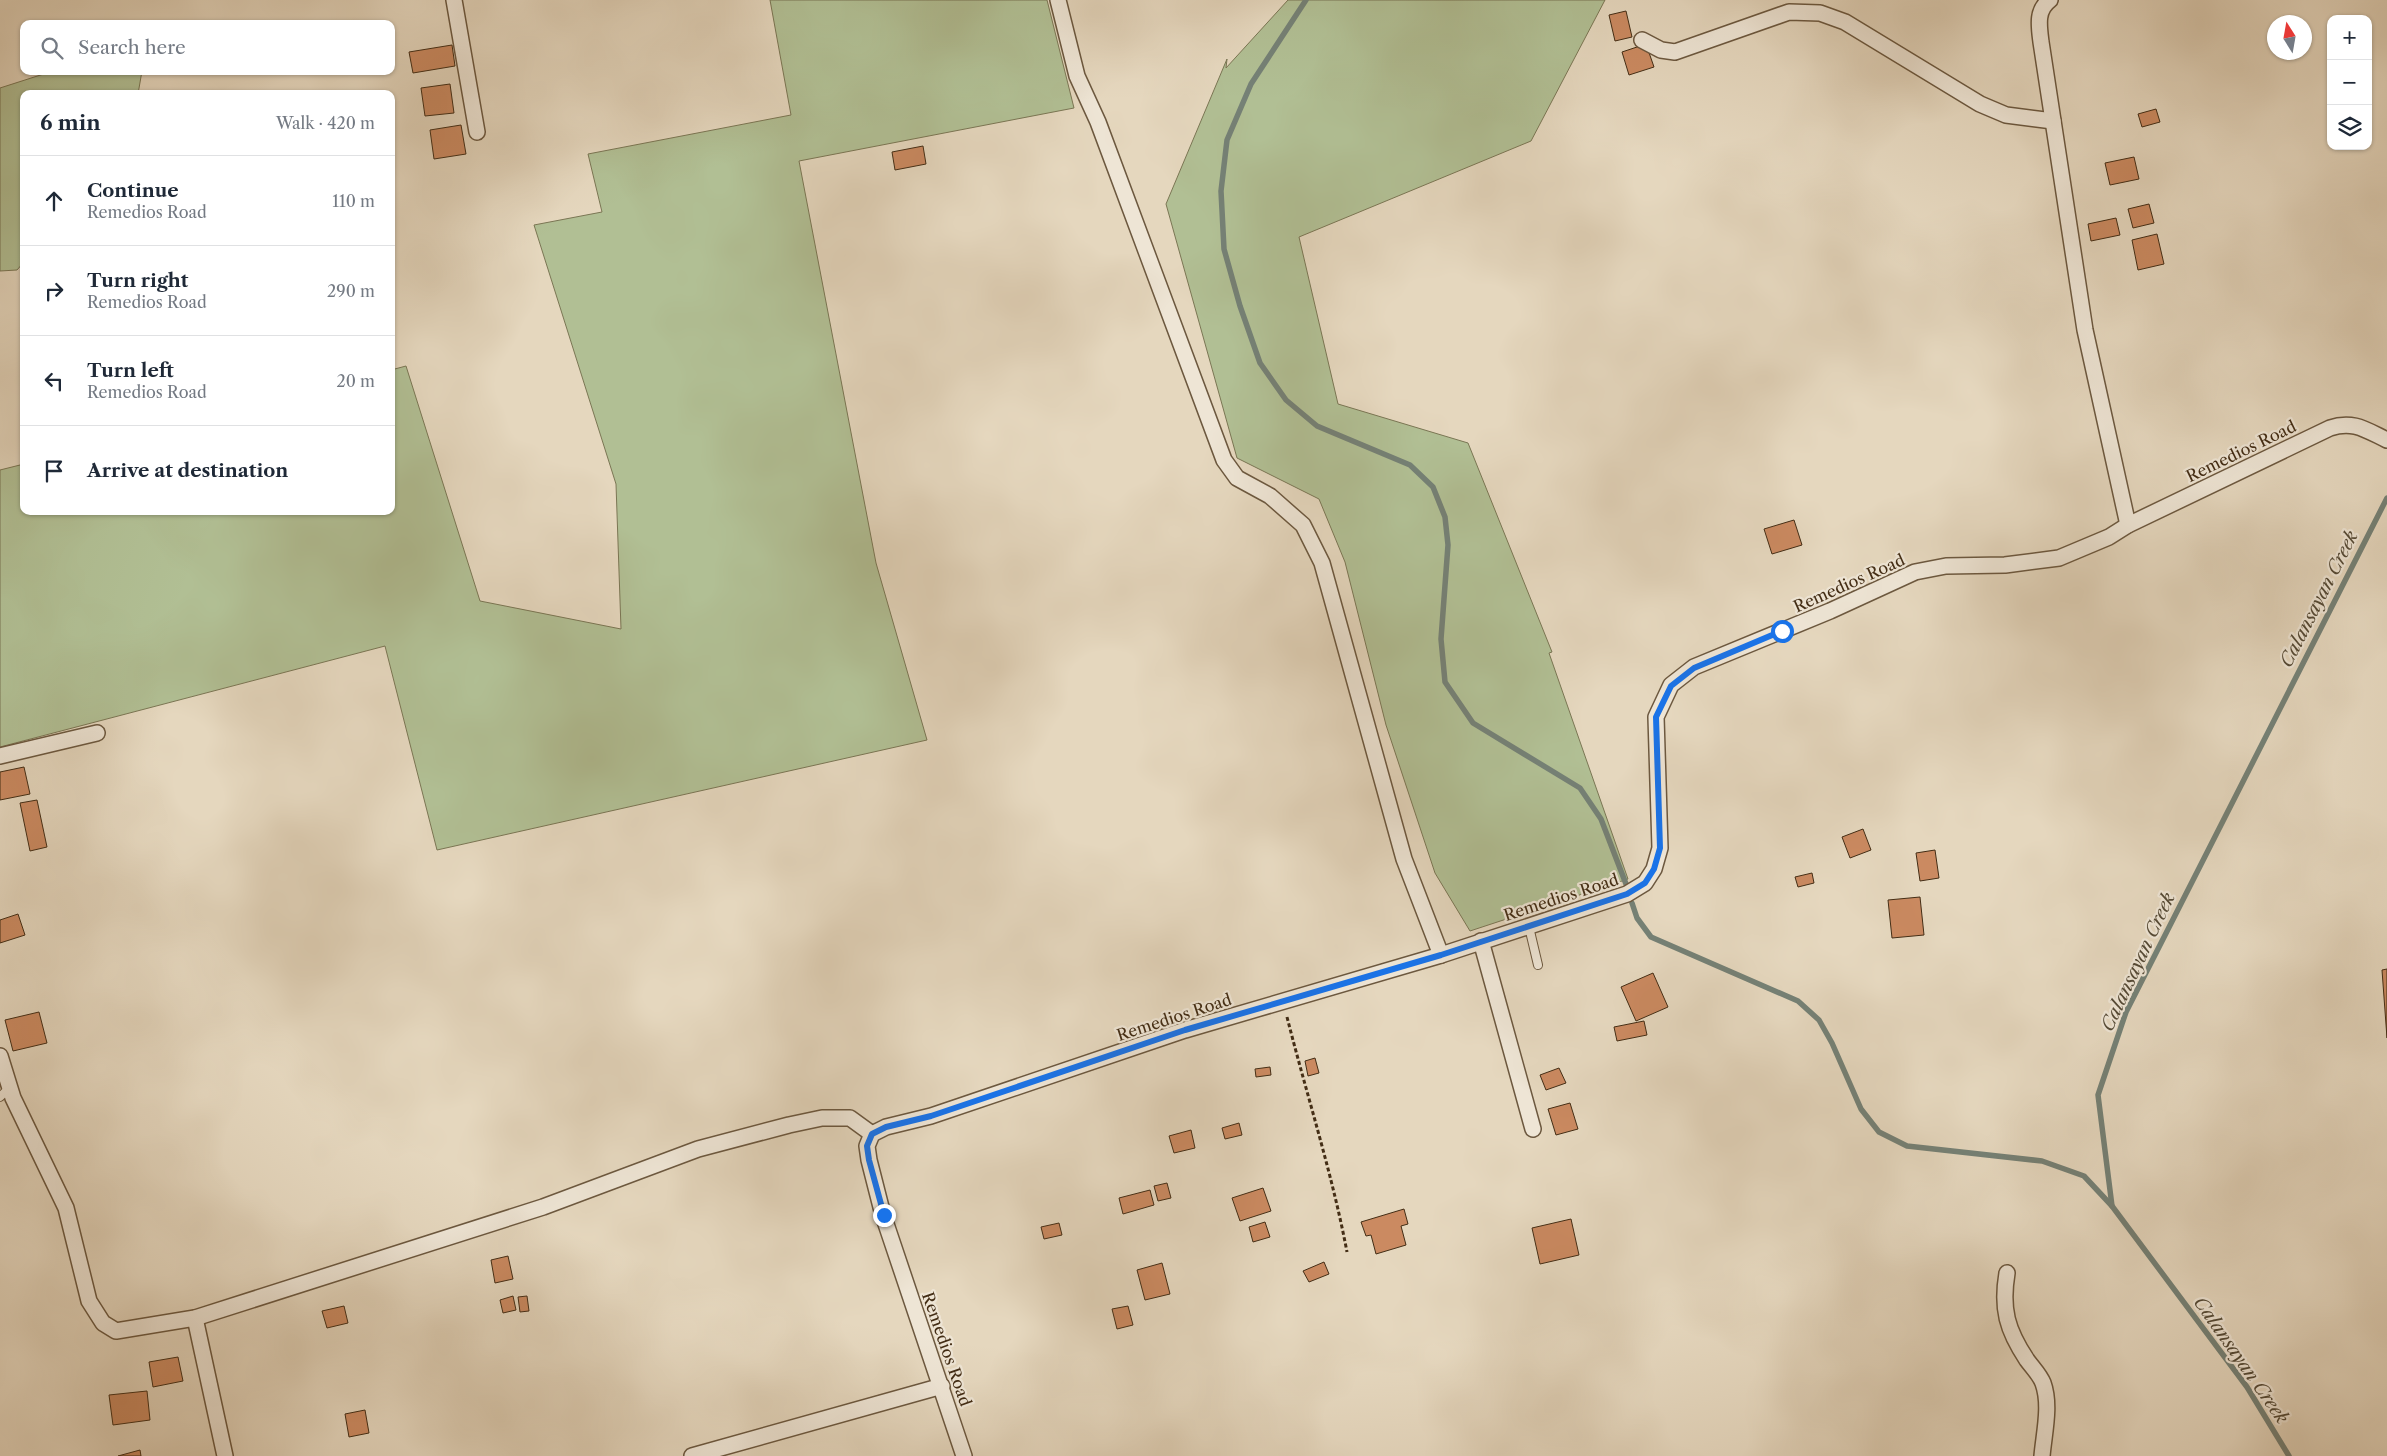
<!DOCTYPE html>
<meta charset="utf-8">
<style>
body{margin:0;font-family:"Libre Caslon Text",serif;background:#f6f6f7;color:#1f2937}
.controls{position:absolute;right:15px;top:15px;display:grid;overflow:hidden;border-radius:10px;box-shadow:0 1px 4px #0004}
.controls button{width:45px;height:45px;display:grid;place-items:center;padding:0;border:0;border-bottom:1px solid #e0e1e3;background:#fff;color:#1f2937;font:25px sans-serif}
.compass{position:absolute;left:2267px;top:15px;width:45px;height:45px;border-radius:50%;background:#fff;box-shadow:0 1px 4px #0004;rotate:349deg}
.stop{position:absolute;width:15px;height:15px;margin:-11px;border:4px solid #1a73e8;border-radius:50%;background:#fff}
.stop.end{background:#1a73e8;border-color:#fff;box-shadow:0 1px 5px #0008}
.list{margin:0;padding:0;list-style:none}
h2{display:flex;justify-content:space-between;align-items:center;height:65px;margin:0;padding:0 20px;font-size:21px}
h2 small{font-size:16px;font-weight:400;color:#747a83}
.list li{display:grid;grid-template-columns:32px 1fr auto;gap:15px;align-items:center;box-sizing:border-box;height:90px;padding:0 20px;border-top:1px solid #e0e1e3}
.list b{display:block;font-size:19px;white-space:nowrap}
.list p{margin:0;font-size:16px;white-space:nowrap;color:#747a83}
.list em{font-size:16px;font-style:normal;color:#747a83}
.icon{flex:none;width:28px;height:28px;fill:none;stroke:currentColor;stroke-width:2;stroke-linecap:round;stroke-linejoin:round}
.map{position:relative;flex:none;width:2387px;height:1456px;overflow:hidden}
.search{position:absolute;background:#fff;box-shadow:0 1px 4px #0004;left:20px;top:20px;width:375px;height:55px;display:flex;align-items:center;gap:12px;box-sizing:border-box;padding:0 18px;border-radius:10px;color:#747a83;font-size:19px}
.panel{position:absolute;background:#fff;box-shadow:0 1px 4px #0004;left:20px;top:90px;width:375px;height:425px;border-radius:10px}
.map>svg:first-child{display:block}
.green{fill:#b1bf94;stroke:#7a7654}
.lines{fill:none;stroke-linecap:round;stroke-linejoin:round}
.stream{stroke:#758176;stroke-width:5.5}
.building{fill:#cb8a61;stroke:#432d15}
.service-casing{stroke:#6c583f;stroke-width:10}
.minor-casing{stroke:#6c583f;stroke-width:18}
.path{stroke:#432d15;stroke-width:3;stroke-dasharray:4 2.5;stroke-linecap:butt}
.service{stroke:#eee5d5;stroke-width:8}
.minor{stroke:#eee5d5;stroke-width:15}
.route{stroke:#1a73e8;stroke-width:6}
.labels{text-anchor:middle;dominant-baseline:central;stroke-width:4.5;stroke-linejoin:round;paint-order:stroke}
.street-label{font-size:16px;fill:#432d15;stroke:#eee5d5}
.water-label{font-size:18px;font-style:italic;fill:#544935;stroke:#eee5d5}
</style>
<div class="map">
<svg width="2387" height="1456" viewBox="0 0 2387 1456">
<rect width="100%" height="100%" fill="#e5d7be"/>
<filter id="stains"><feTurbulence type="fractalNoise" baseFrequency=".004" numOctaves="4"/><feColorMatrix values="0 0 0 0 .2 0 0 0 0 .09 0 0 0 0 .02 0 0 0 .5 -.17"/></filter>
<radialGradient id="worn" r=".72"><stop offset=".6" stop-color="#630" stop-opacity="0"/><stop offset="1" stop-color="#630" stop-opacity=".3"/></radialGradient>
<!-- green -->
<g class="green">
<polygon points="770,0 1047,0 1074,108 799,161 876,563 927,740 437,850 385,646 0,747 0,470 24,464 24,511 391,511 391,370 406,366 480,601 621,629 616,484 534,225 602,212 588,154 791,115"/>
<polygon points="1288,0 1605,0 1531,141 1299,237 1338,404 1468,443 1552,652 1549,653 1628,879 1470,931 1435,873 1386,725 1345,562 1319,499 1237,458 1166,204 1227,59 1226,68"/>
<polygon points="53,71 142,71 138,94 24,94 24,262 17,270 0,271 0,88"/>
</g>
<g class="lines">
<!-- stream -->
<g class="stream">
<polyline points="1306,0 1251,84 1227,140 1221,191 1224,249 1240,306 1260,363 1286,400 1317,426 1410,465 1433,487 1445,517 1448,545 1441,639 1445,682 1473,723 1580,788 1601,819 1626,884"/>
<polyline points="1632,903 1637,918 1651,937 1798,1001 1819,1020 1832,1043 1861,1109 1879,1132 1907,1146 2042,1161 2084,1176 2112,1206"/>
<polyline points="2289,1456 2247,1387 2112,1206 2098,1095 2126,1012 2387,498"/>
</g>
</g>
<!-- building -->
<g class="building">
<polygon points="1626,11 1632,37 1615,41 1609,15"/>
<polygon points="1646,44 1654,67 1629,75 1622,52"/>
<polygon points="452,45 455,66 413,73 409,52"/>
<polygon points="450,84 454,113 425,116 421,88"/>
<polygon points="2156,109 2160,122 2142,127 2138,114"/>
<polygon points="461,125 466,154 434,159 430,130"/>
<polygon points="923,146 926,164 895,170 892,152"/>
<polygon points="2134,157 2139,179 2110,185 2105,163"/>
<polygon points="2149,204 2154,223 2133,228 2128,209"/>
<polygon points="2116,218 2120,235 2091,241 2088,224"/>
<polygon points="2157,234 2164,264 2138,270 2132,240"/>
<polygon points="1794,520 1802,545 1772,554 1764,529"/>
<polygon points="24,767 30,794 0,800 0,772"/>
<polygon points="37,800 47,847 30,851 20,803"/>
<polygon points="1863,829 1871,850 1850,858 1842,837"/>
<polygon points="1935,850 1939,878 1920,881 1916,853"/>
<polygon points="1812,873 1814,883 1798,887 1795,877"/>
<polygon points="1920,897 1924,935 1892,938 1888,900"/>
<polygon points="18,914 25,935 0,943 0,920"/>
<polygon points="2387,969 2387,1038 2382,970"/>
<polygon points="1653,973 1668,1007 1636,1021 1621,987"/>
<polygon points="39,1012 47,1043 13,1051 5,1020"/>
<polygon points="1644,1021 1647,1035 1617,1041 1614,1027"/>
<polygon points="1315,1058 1319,1073 1308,1076 1305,1061"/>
<polygon points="1270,1067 1271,1075 1256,1077 1255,1069"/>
<polygon points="1559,1068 1566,1083 1546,1090 1540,1075"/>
<polygon points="1570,1103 1578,1129 1556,1135 1548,1109"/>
<polygon points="1239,1123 1242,1135 1225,1139 1222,1128"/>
<polygon points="1191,1130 1195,1148 1174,1153 1169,1136"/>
<polygon points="1167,1183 1171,1198 1158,1201 1154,1186"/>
<polygon points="1263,1188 1271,1211 1240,1221 1232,1198"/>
<polygon points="1150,1190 1154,1205 1123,1214 1119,1198"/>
<polygon points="1404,1209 1408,1224 1401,1226 1406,1245 1376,1254 1371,1235 1366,1236 1361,1222"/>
<polygon points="1571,1219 1579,1255 1540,1264 1532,1228"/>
<polygon points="1265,1222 1270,1237 1253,1242 1249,1227"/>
<polygon points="1059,1223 1062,1235 1044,1239 1041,1227"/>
<polygon points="508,1256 513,1279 495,1283 491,1260"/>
<polygon points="1324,1262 1329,1274 1309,1282 1303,1271"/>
<polygon points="1162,1263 1170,1294 1145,1300 1137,1270"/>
<polygon points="513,1296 516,1310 503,1313 500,1300"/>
<polygon points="527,1296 529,1311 520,1312 518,1297"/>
<polygon points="344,1306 348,1323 327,1328 322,1311"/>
<polygon points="1128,1306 1133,1325 1117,1329 1112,1309"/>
<polygon points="178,1357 183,1381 153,1387 149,1362"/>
<polygon points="147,1391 150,1420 113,1425 109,1395"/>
<polygon points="365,1410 369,1433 349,1437 345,1414"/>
<polygon points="140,1450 141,1456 118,1456"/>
</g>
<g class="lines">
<defs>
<g id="service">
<polyline points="1529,927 1538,965"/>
<polyline points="0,1097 10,1087"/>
</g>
<g id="minor">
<polyline points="454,0 477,132"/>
<polyline points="1058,0 1077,76 1098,122 1224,460 1237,478 1270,496 1303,525 1322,563 1404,859 1441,955"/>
<path d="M2050 0C2036 10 2039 26 2041 42L2085 330 2128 525"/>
<polyline points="1642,40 1661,50 1675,52 1789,12 1820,13 1845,22 1980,104 2006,115 2053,121"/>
<polyline points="0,756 97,733"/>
<polyline points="1481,941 1533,1129"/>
<polyline points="0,1056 13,1098 66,1208 89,1301 103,1323 116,1331 195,1318 543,1207 698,1149 789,1125 822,1118 850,1118 872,1134"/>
<path d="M2007 1273C2001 1309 2007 1330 2027 1360 2032 1367 2040 1375 2043 1383 2051 1405 2044 1433 2042 1456"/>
<polyline points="195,1318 225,1456"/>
<polyline points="692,1456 942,1386"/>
<path d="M964 1456 883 1215 869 1160 867 1146 872 1134 886 1127 931 1116 1185 1030 1441 955 1627 894 1645 883 1654 869 1660 848 1656 717 1671 685 1694 667 1830 611 1915 572 1946 566 2005 565 2059 558 2109 537 2128 525 2330 428C2353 420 2366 430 2387 440"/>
</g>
</defs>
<!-- service casing -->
<use href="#service" class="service-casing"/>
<!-- minor casing -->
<use href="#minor" class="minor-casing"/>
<!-- path -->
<path class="path" d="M1287 1017C1307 1096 1332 1173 1347 1252"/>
<!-- service -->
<use href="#service" class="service"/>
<!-- minor -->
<use href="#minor" class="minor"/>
</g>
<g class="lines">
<!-- route -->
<polyline class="route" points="884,1215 869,1160 867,1146 872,1134 886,1127 931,1116 1185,1030 1441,955 1627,894 1645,883 1654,869 1660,848 1656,717 1671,686 1694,668 1782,631"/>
</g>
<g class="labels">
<!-- street labels -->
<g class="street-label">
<text transform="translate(2241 451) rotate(-26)">Remedios Road</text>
<text transform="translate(1849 583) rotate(-24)">Remedios Road</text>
<text transform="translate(1561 897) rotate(-18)">Remedios Road</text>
<text transform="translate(1174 1017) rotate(-18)">Remedios Road</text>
<text transform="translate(947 1349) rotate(71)">Remedios Road</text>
</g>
<!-- water labels -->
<g class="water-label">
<text transform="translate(2319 599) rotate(-63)">Calansayan Creek</text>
<text transform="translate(2138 962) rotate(-65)">Calansayan Creek</text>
<text transform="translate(2241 1360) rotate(55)">Calansayan Creek</text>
</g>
</g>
<rect width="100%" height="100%" filter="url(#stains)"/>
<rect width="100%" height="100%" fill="url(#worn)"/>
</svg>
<div class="controls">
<button>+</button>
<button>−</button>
<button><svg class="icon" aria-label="layers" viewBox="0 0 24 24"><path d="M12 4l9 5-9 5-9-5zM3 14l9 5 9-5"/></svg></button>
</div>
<svg class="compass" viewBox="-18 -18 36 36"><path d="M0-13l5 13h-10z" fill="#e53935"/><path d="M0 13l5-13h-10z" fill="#747a83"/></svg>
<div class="stop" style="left:1782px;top:631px"></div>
<div class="stop end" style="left:884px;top:1215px"></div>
<div class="search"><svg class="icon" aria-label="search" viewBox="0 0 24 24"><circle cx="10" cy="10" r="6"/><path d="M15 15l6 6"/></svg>Search here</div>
<section class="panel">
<h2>6 min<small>Walk · 420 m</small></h2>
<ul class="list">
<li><svg class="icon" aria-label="ahead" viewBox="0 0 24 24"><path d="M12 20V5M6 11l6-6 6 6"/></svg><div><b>Continue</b><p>Remedios Road</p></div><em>110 m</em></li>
<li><svg class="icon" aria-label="right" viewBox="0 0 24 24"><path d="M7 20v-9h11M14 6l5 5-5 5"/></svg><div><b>Turn right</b><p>Remedios Road</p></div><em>290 m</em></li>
<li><svg class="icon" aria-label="left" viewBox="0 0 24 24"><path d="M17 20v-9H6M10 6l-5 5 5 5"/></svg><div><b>Turn left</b><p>Remedios Road</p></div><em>20 m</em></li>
<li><svg class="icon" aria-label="arrive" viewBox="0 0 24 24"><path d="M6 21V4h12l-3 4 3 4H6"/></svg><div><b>Arrive at destination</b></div></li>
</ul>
</section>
</div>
